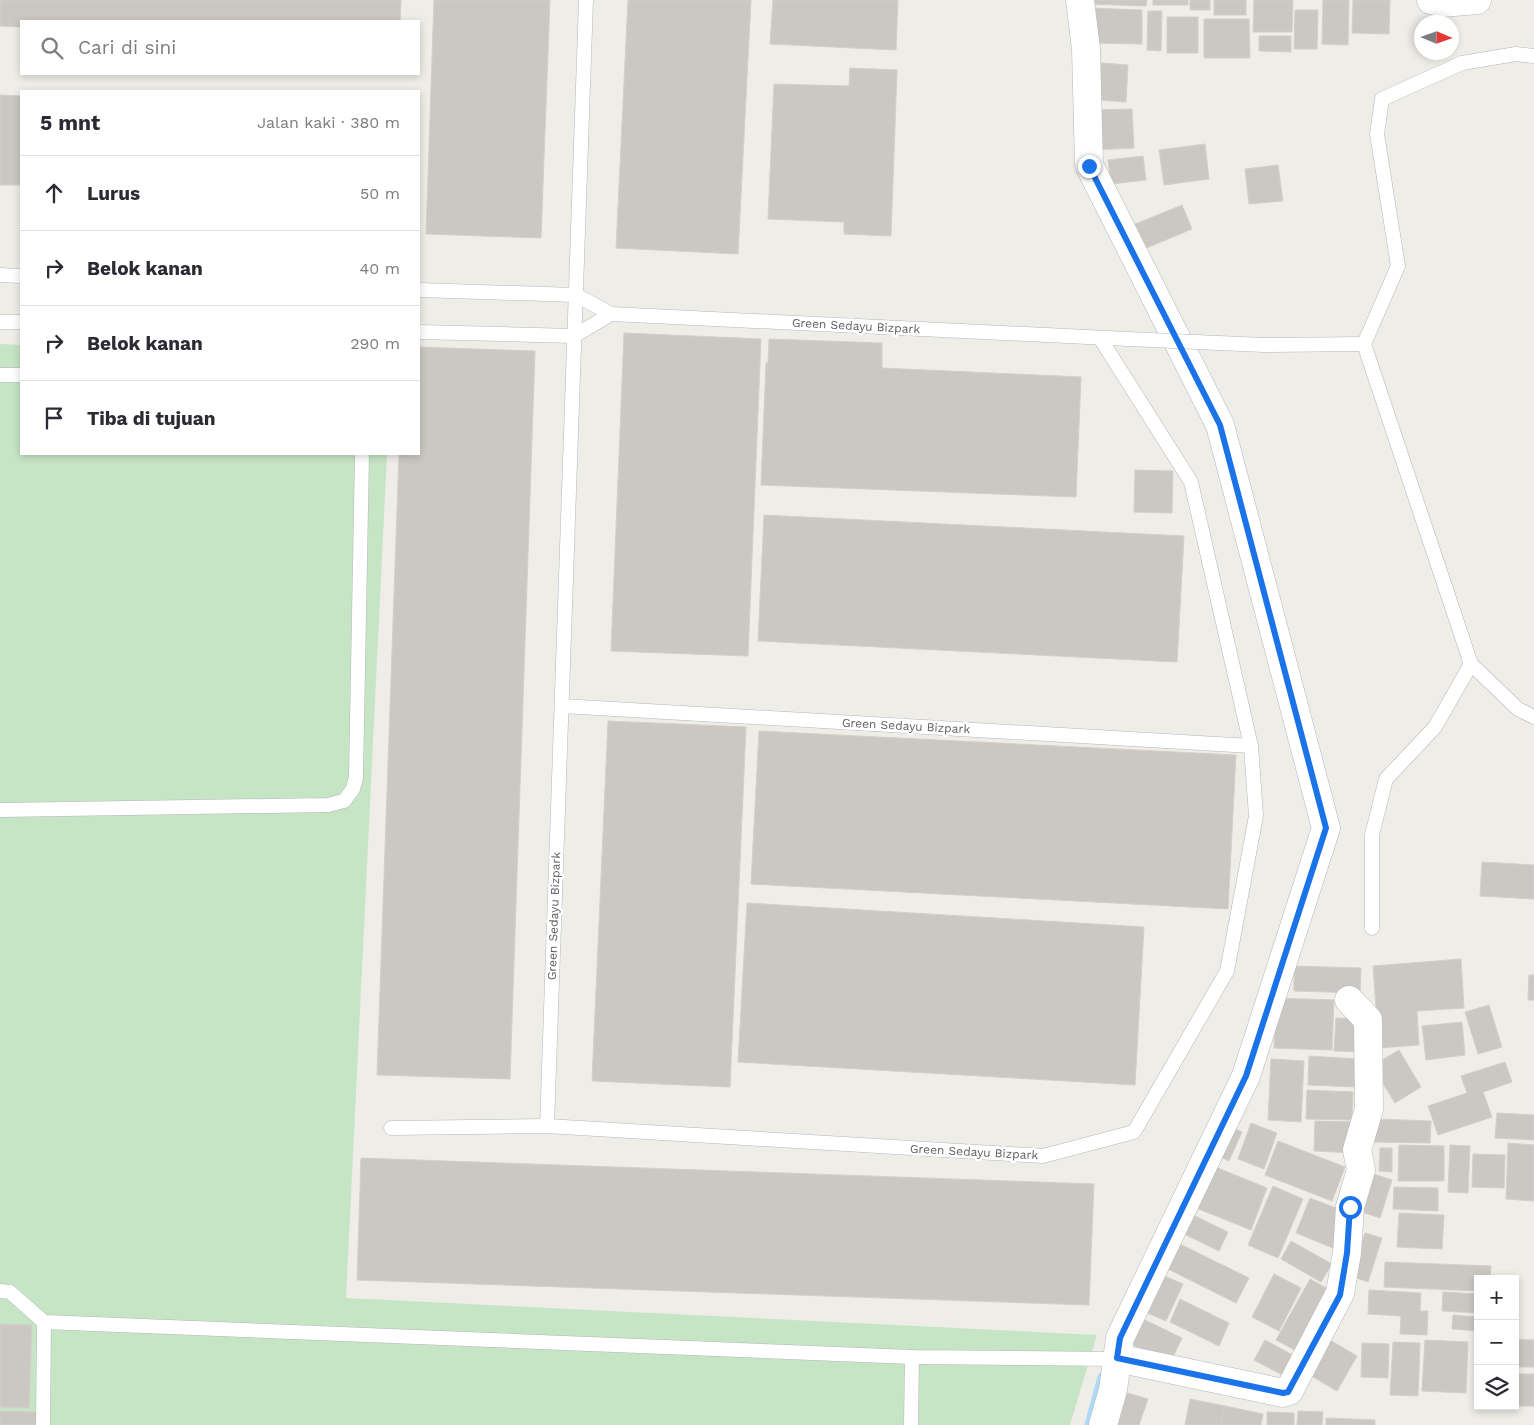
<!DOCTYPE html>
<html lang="id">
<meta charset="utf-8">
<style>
body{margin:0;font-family:"Work Sans",sans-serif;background:#f7f7f7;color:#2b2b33}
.controls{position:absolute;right:15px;bottom:15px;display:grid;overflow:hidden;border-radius:0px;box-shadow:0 2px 8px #0003}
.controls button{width:45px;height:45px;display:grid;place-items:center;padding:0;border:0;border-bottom:1px solid #e1e1e2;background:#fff;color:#2b2b33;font:25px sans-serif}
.compass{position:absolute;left:1414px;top:15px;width:45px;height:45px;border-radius:50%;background:#fff;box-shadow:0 2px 8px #0003;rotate:92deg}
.stop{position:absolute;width:15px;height:15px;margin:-11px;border:4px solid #1a73e8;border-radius:50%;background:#fff}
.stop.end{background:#1a73e8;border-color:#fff;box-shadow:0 1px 5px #0008}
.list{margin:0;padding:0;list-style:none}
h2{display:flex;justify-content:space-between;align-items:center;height:65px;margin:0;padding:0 20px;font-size:21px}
h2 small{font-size:16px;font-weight:400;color:#7c7c81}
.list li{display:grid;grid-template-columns:32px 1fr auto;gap:15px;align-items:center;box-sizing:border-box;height:75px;padding:0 20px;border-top:1px solid #e1e1e2}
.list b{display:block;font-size:19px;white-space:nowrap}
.list em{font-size:16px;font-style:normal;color:#7c7c81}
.icon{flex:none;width:28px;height:28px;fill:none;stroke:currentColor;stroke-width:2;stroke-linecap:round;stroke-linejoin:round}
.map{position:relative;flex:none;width:1534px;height:1425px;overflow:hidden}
.search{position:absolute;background:#fff;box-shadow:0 2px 8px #0003;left:20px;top:20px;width:400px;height:55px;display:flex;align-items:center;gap:12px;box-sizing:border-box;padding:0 18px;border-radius:0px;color:#7c7c81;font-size:19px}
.panel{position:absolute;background:#fff;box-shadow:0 2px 8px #0003;left:20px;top:90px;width:400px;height:365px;border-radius:0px}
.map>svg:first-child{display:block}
.green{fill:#c6e5c5}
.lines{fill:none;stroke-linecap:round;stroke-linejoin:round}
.stream{stroke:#addaf9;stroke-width:9}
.building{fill:#cbc8c4;stroke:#d4cfc6}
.lane-casing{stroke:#b4b7ba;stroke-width:15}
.street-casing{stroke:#b4b7ba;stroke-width:29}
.lane{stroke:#fff;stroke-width:14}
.street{stroke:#fff;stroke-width:28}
.lane-bridge-casing{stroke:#b4b7ba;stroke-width:15;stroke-linecap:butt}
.lane-bridge{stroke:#fff;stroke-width:14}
.route{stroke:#1a73e8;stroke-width:6}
.labels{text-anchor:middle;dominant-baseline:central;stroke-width:5;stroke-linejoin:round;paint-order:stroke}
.street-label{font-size:12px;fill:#5e6266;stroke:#fff}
</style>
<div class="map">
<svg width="1534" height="1425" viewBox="0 0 1534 1425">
<rect width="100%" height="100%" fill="#efede7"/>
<!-- green -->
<polygon class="green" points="0,344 21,345 21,454 387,454 346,1298 1097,1335 1070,1425 0,1425"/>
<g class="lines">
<!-- stream -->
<polyline class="stream" points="1089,1425 1102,1377"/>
</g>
<!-- building -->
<g class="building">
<polygon points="0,0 401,0 400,21 21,21 21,27 0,26"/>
<polygon points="434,0 550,0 541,238 426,234"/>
<polygon points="628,0 751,0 738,254 616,248"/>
<polygon points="773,0 898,0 896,50 770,44"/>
<polygon points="1086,0 1147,0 1146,6 1086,4"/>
<rect x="1153" y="0" width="35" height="5"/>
<rect x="1190" y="0" width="20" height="10"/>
<rect x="1214" y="0" width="32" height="15"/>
<polygon points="1254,0 1293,0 1292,32 1253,32"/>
<polygon points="1323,0 1349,0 1348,45 1322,44"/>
<polygon points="1353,0 1390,0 1389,34 1352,33"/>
<polygon points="1090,8 1142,10 1142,44 1090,43"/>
<polygon points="1295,10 1318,10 1317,49 1294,49"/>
<polygon points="1148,11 1162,11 1161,51 1147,50"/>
<rect x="1167" y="17" width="31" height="36"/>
<polygon points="1204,19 1249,19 1250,58 1204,58"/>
<polygon points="1259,36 1291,36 1291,52 1259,51"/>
<polygon points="1101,63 1128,65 1126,102 1099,100"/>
<polygon points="850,68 897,70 891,236 844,234 844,222 768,219 774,84 849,86"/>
<polygon points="0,95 21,96 21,185 0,185"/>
<polygon points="1132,109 1134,148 1093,150 1092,110"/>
<polygon points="1205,144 1209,179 1164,185 1159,150"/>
<polygon points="1143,156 1146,180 1111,184 1108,160"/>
<polygon points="1278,165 1283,201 1249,204 1245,169"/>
<polygon points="1182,205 1192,229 1144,249 1133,225"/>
<polygon points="624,333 761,339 748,656 611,651"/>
<polygon points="769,339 882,343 882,368 1081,377 1076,497 761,485 766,363 768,363"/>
<polygon points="419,347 535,351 510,1079 377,1075 399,454 419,454"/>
<polygon points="1135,470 1173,471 1172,513 1134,512"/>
<polygon points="764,515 1184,536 1177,662 758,641"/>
<polygon points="608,721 746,727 730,1087 592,1081"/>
<polygon points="759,731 1236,755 1228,909 751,884"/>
<polygon points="1482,862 1534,865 1534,899 1480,896"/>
<polygon points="747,903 1144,927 1135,1085 738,1062"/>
<polygon points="1461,959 1464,1008 1417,1011 1419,1045 1379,1048 1373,966"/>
<polygon points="1294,966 1361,968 1360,993 1294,991"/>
<polygon points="1529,975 1534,975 1534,1000 1528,1000"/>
<polygon points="1276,998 1334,1000 1332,1050 1274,1048"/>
<polygon points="1489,1005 1502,1047 1478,1054 1465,1012"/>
<polygon points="1336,1018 1364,1019 1363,1052 1334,1051"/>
<polygon points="1462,1022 1465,1055 1426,1060 1422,1026"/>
<polygon points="1399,1050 1421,1087 1395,1103 1372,1066"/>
<polygon points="1309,1056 1359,1059 1357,1087 1308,1085"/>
<polygon points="1271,1059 1304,1061 1301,1122 1268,1120"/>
<polygon points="1505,1062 1512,1082 1483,1092 1492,1117 1438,1135 1428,1106 1467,1093 1461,1076"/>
<polygon points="1307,1090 1353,1092 1352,1120 1306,1119"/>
<polygon points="1497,1113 1534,1115 1534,1140 1495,1138"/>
<polygon points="1373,1119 1431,1121 1430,1143 1372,1142"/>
<polygon points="1315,1121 1356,1122 1355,1153 1314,1151"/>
<polygon points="1251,1123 1277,1133 1264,1169 1238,1159"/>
<polygon points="1225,1124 1242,1132 1229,1161 1213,1154"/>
<polygon points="1278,1141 1345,1167 1332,1201 1265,1175"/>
<polygon points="1508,1143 1534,1145 1534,1201 1506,1199"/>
<polygon points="1399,1145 1444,1146 1444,1181 1398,1181"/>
<polygon points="1450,1145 1470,1146 1468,1193 1448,1192"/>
<polygon points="1380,1148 1392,1148 1392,1172 1379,1171"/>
<polygon points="1473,1154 1505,1155 1504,1188 1472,1187"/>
<polygon points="361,1158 1094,1184 1089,1305 357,1280"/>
<polygon points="1213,1166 1267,1188 1251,1230 1196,1208"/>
<polygon points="1368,1172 1392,1180 1380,1218 1356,1210"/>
<polygon points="1273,1186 1303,1199 1278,1258 1248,1245"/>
<polygon points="1394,1187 1438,1188 1438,1211 1393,1209"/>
<polygon points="1310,1198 1346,1212 1333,1248 1296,1233"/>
<polygon points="1399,1213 1444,1215 1442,1249 1397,1247"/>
<polygon points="1193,1215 1228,1232 1219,1251 1184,1234"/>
<polygon points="1365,1233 1382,1238 1368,1282 1351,1276"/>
<polygon points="1291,1241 1332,1264 1321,1282 1281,1259"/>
<polygon points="1180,1244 1249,1278 1236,1303 1168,1269"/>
<polygon points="1385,1262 1491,1266 1490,1279 1478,1279 1478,1291 1384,1287"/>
<polygon points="1153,1271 1183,1284 1166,1321 1136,1308"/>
<polygon points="1274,1274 1301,1288 1279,1331 1252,1317"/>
<polygon points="1310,1279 1337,1294 1304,1355 1276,1340"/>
<polygon points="1369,1290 1421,1293 1420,1311 1428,1311 1427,1335 1400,1334 1401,1316 1368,1314"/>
<polygon points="1443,1292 1478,1294 1478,1313 1442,1311"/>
<polygon points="1180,1299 1229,1323 1219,1346 1170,1322"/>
<polygon points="1453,1315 1478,1317 1478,1331 1452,1329"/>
<polygon points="1139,1317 1182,1338 1170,1363 1127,1342"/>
<polygon points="0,1324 32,1325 29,1408 0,1407"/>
<polygon points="1323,1336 1357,1356 1337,1391 1303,1371"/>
<polygon points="1515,1339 1534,1340 1534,1367 1515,1367"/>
<polygon points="1265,1340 1302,1360 1292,1380 1254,1360"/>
<polygon points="1425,1340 1468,1342 1466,1393 1422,1391"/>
<polygon points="1393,1342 1420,1343 1418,1396 1390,1395"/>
<polygon points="1362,1343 1389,1344 1388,1378 1361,1377"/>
<rect x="1515" y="1374" width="19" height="32"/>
<polygon points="1121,1391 1148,1399 1139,1425 1110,1425"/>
<polygon points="1190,1399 1225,1406 1221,1425 1185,1425"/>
<polygon points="1225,1406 1263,1414 1261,1425 1221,1425"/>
<polygon points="0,1411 38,1412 38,1425 0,1425"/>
<polygon points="1298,1411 1323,1412 1322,1425 1297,1425"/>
<polygon points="1267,1412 1294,1413 1294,1425 1267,1425"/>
<polygon points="1326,1418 1375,1420 1375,1425 1326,1425"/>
</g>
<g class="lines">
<defs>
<g id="lane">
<polyline points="1534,56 1516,54 1462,63 1382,99 1377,134 1398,266 1364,344 1471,664 1518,709 1534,717"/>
<polyline points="0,275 21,276"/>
<polyline points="419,290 576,295 611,314 1128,339"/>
<polyline points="0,322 21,322"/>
<polyline points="419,332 574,336 611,314"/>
<polyline points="1264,345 1364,344"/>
<polyline points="0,375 21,375"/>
<polyline points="562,706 1251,746"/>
<polyline points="0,810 328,805 344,801 353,789 356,777 362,454"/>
<polyline points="1372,928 1372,835 1386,779 1435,727 1471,664"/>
<polyline points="547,1126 586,0"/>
<polyline points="391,1128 547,1126 1043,1156 1134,1132 1227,971 1256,816 1251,746 1191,482 1100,338"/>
<polyline points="0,1291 10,1292 44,1322 912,1357 1117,1359"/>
<polyline points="43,1425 44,1322"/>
<polyline points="911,1425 912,1357"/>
</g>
<g id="street">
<polyline points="1080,0 1086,49 1089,165 1220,425 1326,828 1246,1076 1120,1338 1113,1390 1103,1425"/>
<polyline points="1431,0 1442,3 1477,0"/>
<polyline points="1117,1358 1283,1393 1289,1391 1340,1293 1347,1253 1350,1207 1361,1170 1357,1150 1369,1109 1368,1020 1349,1000"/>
</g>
</defs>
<!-- lane casing -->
<use href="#lane" class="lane-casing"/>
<!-- street casing -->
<use href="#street" class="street-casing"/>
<!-- lane -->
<use href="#lane" class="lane"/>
<!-- street -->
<use href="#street" class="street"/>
<defs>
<polyline id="lane-bridge" points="1128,339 1264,345"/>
</defs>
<!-- lane-bridge casing -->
<use href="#lane-bridge" class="lane-bridge-casing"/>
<!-- lane-bridge -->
<use href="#lane-bridge" class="lane-bridge"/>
</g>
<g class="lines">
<!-- route -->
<polyline class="route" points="1089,166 1220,425 1326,828 1246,1076 1120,1338 1117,1358 1283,1393 1288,1392 1340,1295 1347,1253 1350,1207"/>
</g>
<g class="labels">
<!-- street labels -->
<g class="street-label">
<text transform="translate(856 326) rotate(3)">Green Sedayu Bizpark</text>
<text transform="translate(906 726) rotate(3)">Green Sedayu Bizpark</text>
<text transform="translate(554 916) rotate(-88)">Green Sedayu Bizpark</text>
<text transform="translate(974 1152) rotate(3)">Green Sedayu Bizpark</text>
</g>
</g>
</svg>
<div class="controls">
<button>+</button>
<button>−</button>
<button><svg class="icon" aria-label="layers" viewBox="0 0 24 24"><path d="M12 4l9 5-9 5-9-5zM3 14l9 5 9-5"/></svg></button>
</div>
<svg class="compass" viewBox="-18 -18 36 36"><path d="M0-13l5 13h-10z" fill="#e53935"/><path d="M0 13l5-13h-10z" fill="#7c7c81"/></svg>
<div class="stop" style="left:1350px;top:1207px"></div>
<div class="stop end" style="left:1089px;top:166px"></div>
<div class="search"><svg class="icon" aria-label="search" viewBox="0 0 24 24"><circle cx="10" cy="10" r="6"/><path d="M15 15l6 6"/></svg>Cari di sini</div>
<section class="panel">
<h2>5 mnt<small>Jalan kaki · 380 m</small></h2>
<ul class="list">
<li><svg class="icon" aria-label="ahead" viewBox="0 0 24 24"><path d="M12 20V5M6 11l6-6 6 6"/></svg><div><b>Lurus</b></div><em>50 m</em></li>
<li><svg class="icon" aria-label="right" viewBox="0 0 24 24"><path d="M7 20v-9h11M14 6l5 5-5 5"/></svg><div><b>Belok kanan</b></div><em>40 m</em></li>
<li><svg class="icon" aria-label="right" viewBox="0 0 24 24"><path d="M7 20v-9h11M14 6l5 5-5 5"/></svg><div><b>Belok kanan</b></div><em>290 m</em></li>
<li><svg class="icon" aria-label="arrive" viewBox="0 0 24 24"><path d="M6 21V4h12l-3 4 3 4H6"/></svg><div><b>Tiba di tujuan</b></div></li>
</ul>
</section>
</div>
